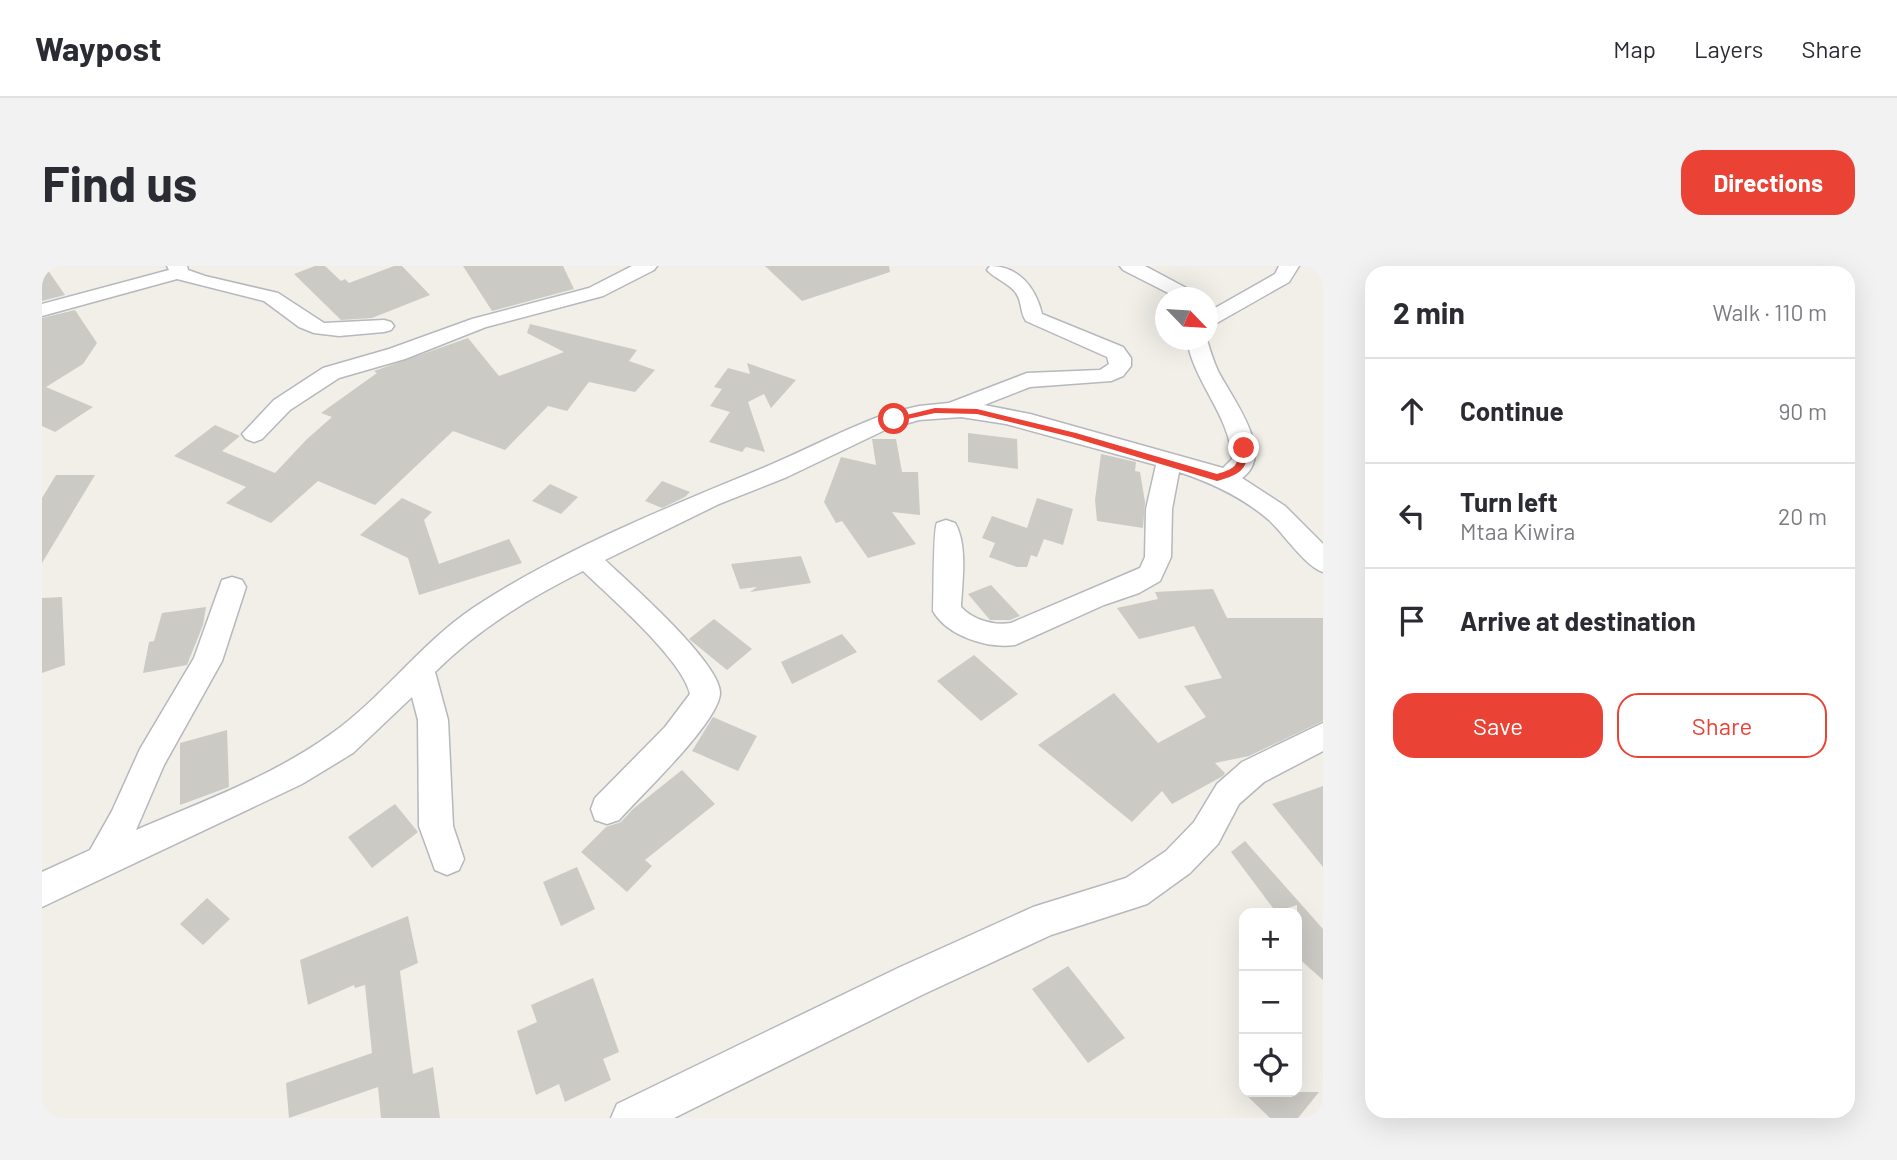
<!DOCTYPE html>
<meta charset="utf-8">
<style>
body{margin:0;font-family:Barlow,sans-serif;background:#f2f2f3;color:#2b2b33}
.controls{position:absolute;right:21px;bottom:21px;display:grid;overflow:hidden;border-radius:14px;box-shadow:0 7px 28px #0002}
.controls button{width:63px;height:63px;display:grid;place-items:center;padding:0;border:0;border-bottom:2px solid #e1e1e2;background:#fff;color:#2b2b33;font:35px sans-serif}
.compass{position:absolute;left:1113px;top:21px;width:63px;height:63px;border-radius:50%;background:#fff;box-shadow:0 7px 28px #0002;rotate:115deg}
.stop{position:absolute;width:21px;height:21px;margin:-16px;border:5px solid #ea4335;border-radius:50%;background:#fff}
.stop.end{background:#ea4335;border-color:#fff;box-shadow:0 2px 7px #0008}
.list{margin:0;padding:0;list-style:none}
h2{display:flex;justify-content:space-between;align-items:center;height:91px;margin:0;padding:0 28px;font-size:30px}
h2 small{font-size:23px;font-weight:400;color:#7c7c81}
.list li{display:grid;grid-template-columns:46px 1fr auto;gap:21px;align-items:center;box-sizing:border-box;height:105px;padding:0 28px;border-top:2px solid #e1e1e2}
.list b{display:block;font-size:26px;white-space:nowrap}
.list p{margin:0;font-size:23px;white-space:nowrap;color:#7c7c81}
.list em{font-size:23px;font-style:normal;color:#7c7c81}
.actions{display:flex;gap:14px;padding:21px 28px}
.actions a{flex:1;padding:16px 0;border:2px solid #ea4335;border-radius:21px;text-align:center;font-size:24px;color:#ea4335}
.actions .main{background:#ea4335;color:#fff}
.icon{flex:none;width:38px;height:38px;fill:none;stroke:currentColor;stroke-width:2;stroke-linecap:round;stroke-linejoin:round}
.map{position:relative;flex:none;width:1281px;height:852px;overflow:hidden;border-radius:21px}
header{display:flex;align-items:center;gap:42px;box-sizing:border-box;height:98px;padding:0 35px;background:#fff;border-bottom:2px solid #e1e1e2}
header strong{font-size:33px}
nav{display:flex;gap:38px;margin-inline-start:auto;font-size:24px}
.intro{display:flex;align-items:center;justify-content:space-between;box-sizing:border-box;height:168px;padding:0 42px}
h1{margin:0;font-size:49px}
.button{padding:18px 32px;border-radius:21px;background:#ea4335;color:#fff;font-size:24px;font-weight:700}
main{display:flex;gap:42px;padding:0 42px}
aside{flex:1;background:#fff;border-radius:21px;box-shadow:0 7px 28px #0002}
.map>svg:first-child{display:block}
.building{fill:#cccac5}
.lines{fill:none;stroke-linecap:round;stroke-linejoin:round}
.minor-casing{stroke:#b5b8bc;stroke-width:3}
.minor{fill:#fff;fill-rule:evenodd}
.route{fill:#ea4335}
</style>
<header>
<strong>Waypost</strong>
<nav><a>Map</a><a>Layers</a><a>Share</a></nav>
</header>
<div class="intro"><h1>Find us</h1><a class="button">Directions</a></div>
<main>
<div class="map">
<svg width="1281" height="852" viewBox="0 0 1281 852">
<rect width="100%" height="100%" fill="#f1efe8"/>
<!-- building -->
<g class="building">
<polygon points="0,0 3,0 23,29 0,35"/>
<polygon points="273,0 283,0 299,15 303,13 307,17 352,0 360,0 388,29 330,52 299,54 252,8"/>
<polygon points="421,0 521,0 532,23 450,45"/>
<polygon points="723,0 847,0 848,6 760,35"/>
<polygon points="33,44 55,77 41,98 4,121 51,141 13,166 0,160 0,52"/>
<polygon points="488,58 595,84 587,95 613,104 593,126 547,116 525,145 506,140 463,184 411,165 333,239 276,215 229,257 184,237 204,221 132,190 173,159 198,170 180,185 233,207 265,173 290,151 279,147 335,107 332,105 426,72 457,110 522,86 485,67"/>
<polygon points="705,97 754,114 729,142 722,128 706,136 723,186 704,181 700,186 667,176 688,146 668,140 680,123 672,121 686,102 708,108"/>
<polygon points="926,167 975,173 976,203 926,196"/>
<polygon points="830,173 854,173 860,206 876,206 878,249 850,246 874,278 826,292 800,255 794,257 782,236 799,191 834,199"/>
<polygon points="1059,188 1094,196 1093,205 1098,206 1103,236 1101,262 1055,255 1053,234"/>
<polygon points="14,209 53,209 0,297 0,232"/>
<polygon points="620,215 648,226 643,231 620,242 603,235"/>
<polygon points="508,218 536,231 519,248 490,235"/>
<polygon points="360,232 390,246 382,254 397,298 467,273 480,297 377,329 366,292 318,269"/>
<polygon points="995,232 1031,243 1021,279 1002,273 995,291 989,289 985,301 975,301 947,291 953,277 940,272 950,250 985,262"/>
<polygon points="759,290 769,317 708,326 715,321 698,323 689,298"/>
<polygon points="949,319 978,350 968,354 948,354 926,328"/>
<polygon points="1171,323 1185,352 1281,352 1281,455 1207,490 1173,497 1183,507 1181,510 1130,538 1120,525 1090,556 996,479 1072,427 1116,477 1164,451 1142,420 1180,412 1152,360 1097,373 1075,342 1116,333 1113,326"/>
<polygon points="20,331 23,399 0,407 0,332"/>
<polygon points="164,341 161,359 145,399 101,407 107,376 112,375 120,347"/>
<polygon points="672,353 710,383 685,404 647,373"/>
<polygon points="800,368 815,386 750,418 739,396"/>
<polygon points="932,389 976,428 939,455 895,415"/>
<polygon points="671,451 715,470 696,505 650,485"/>
<polygon points="185,464 187,521 138,539 138,477"/>
<polygon points="640,504 673,538 603,594 610,600 585,626 539,586 564,561 579,556 591,543"/>
<polygon points="1281,520 1281,601 1230,538"/>
<polygon points="353,538 376,566 330,602 306,571"/>
<polygon points="1203,575 1281,663 1281,714 1255,691 1255,639 1234,646 1189,586"/>
<polygon points="535,601 553,643 519,660 501,616"/>
<polygon points="165,632 188,653 161,679 138,658"/>
<polygon points="366,650 376,697 358,705 371,808 391,801 398,852 339,852 336,821 247,852 244,817 330,787 323,719 313,722 312,719 266,739 258,694"/>
<polygon points="1026,700 1083,772 1046,797 990,723"/>
<polygon points="551,712 577,786 561,793 569,814 523,836 517,818 494,829 475,765 495,756 489,739"/>
<polygon points="1201,826 1277,826 1256,852 1228,852"/>
</g>
<g class="lines">
<defs>
<g id="minor">
<polygon points="125,0 145,0 146,4 163,10 236,27 282,57 342,54 349,56 352,60 349,64 342,66 297,70 272,67 257,61 222,35 135,13 0,50 0,38 127,4"/>
<polygon points="590,0 615,0 612,4 561,30 444,61 363,93 297,112 248,144 220,173 212,176 204,173 200,168 232,134 281,102 347,83 430,53 547,22"/>
<path d="M948 0C977 0 994 22 1000 48L1081 81 1089 92V100L1081 110 1069 115 988 121 942 139 988 148 1181 202 1190 193C1188 149 1152 117 1145 74H1165C1168 84 1171 94 1176 105 1189 131 1235 188 1200 212L1243 240 1281 278V306C1263 300 1242 268 1227 254 1200 231 1170 217 1137 206L1130 243 1129 291 1118 315 1097 327 1062 339 973 379C946 383 905 370 891 345 892 330 891 264 895 257L904 254 913 257C926 279 920 316 919 341 931 354 952 360 969 357L1098 302 1103 291 1104 243 1114 199 964 158 919 151 877 154 843 164 745 211 677 238 563 294C585 315 681 399 678 428 675 458 599 529 577 554L565 558 553 554 549 543 553 532 623 461 648 428C641 394 568 331 541 305 487 332 436 363 393 406L406 454 411 560 422 593 417 604 405 609 393 604 377 560 376 454 370 431 311 487 260 518 0 641V606L48 584 70 545 98 483 152 392 180 314 190 311 200 314 204 321 180 395 122 499 94 564C159 536 231 510 289 468 341 431 378 378 431 342 519 284 624 242 721 202 764 184 804 162 847 147L877 140 907 137 985 107 1058 104 1067 98 1065 91 984 55C978 47 980 35 974 27 967 17 953 13 945 4Z"/>
<polygon points="1078,0 1103,0 1163,32 1136,32 1081,4"/>
<polygon points="1237,0 1257,0 1247,16 1173,58 1166,60 1166,46 1233,8"/>
<polygon points="1281,457 1281,485 1222,516 1197,538 1176,578 1148,607 1105,638 1009,669 882,728 632,852 569,852 575,838 856,702 991,641 1084,612 1124,585 1152,556 1175,518 1200,496"/>
</g>
</defs>
<!-- minor casing -->
<use href="#minor" class="minor-casing"/>
<!-- minor -->
<use href="#minor" class="minor"/>
</g>
<!-- route -->
<path class="route" d="M893 142 935 143 1034 167 1175 208C1192 203 1197 200 1197 182L1202 179 1206 182C1206 205 1196 209 1175 215L1029 171 935 148 893 147 852 156 848 153Z"/>
</svg>
<div class="controls">
<button>+</button>
<button>−</button>
<button><svg class="icon" aria-label="locate" viewBox="0 0 24 24"><circle cx="12" cy="12" r="6"/><path d="M12 2v4M12 18v4M2 12h4M18 12h4"/></svg></button>
</div>
<svg class="compass" viewBox="-18 -18 36 36"><path d="M0-13l5 13h-10z" fill="#e53935"/><path d="M0 13l5-13h-10z" fill="#7c7c81"/></svg>
<div class="stop" style="left:852px;top:153px"></div>
<div class="stop end" style="left:1202px;top:182px"></div>
</div>
<aside>
<h2>2 min<small>Walk · 110 m</small></h2>
<ul class="list">
<li><svg class="icon" aria-label="ahead" viewBox="0 0 24 24"><path d="M12 20V5M6 11l6-6 6 6"/></svg><div><b>Continue</b></div><em>90 m</em></li>
<li><svg class="icon" aria-label="left" viewBox="0 0 24 24"><path d="M17 20v-9H6M10 6l-5 5 5 5"/></svg><div><b>Turn left</b><p>Mtaa Kiwira</p></div><em>20 m</em></li>
<li><svg class="icon" aria-label="arrive" viewBox="0 0 24 24"><path d="M6 21V4h12l-3 4 3 4H6"/></svg><div><b>Arrive at destination</b></div></li>
</ul>
<div class="actions"><a class="main">Save</a><a>Share</a></div>
</aside>
</main>
